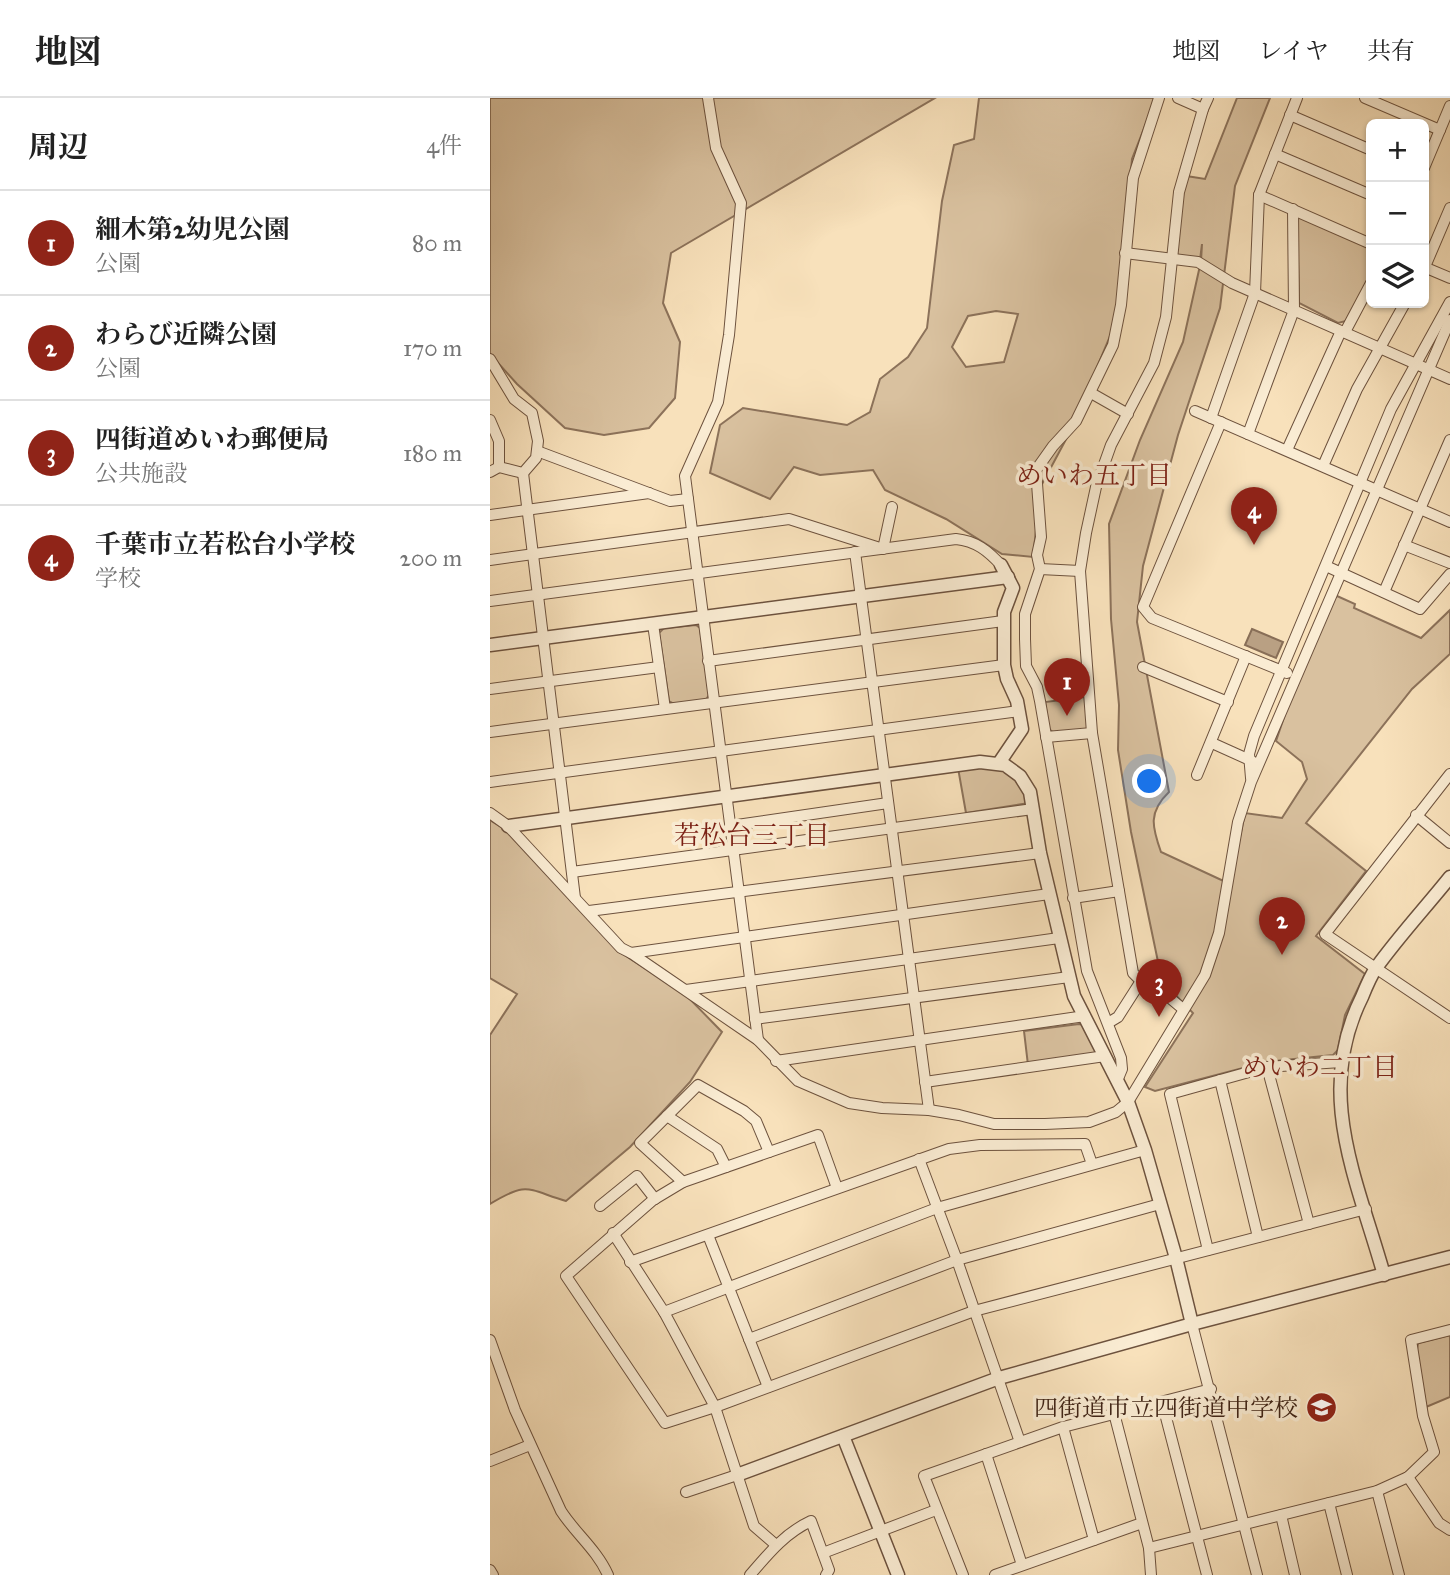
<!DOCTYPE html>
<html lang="ja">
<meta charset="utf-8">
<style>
body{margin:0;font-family:"IM FELL Great Primer","Noto Serif JP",serif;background:#f2f2f2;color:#222}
.controls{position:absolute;right:21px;top:21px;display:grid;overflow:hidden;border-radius:10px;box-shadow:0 2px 5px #0004}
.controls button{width:63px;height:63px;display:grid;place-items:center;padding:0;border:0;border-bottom:2px solid #e0e0e0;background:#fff;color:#222;font:35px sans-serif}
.you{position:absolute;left:660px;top:684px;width:24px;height:24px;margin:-18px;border:5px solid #fff;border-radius:50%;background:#1a73e8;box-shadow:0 0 0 10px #1a73e833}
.badge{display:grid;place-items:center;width:46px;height:46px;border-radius:50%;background:#8f2418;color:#fff;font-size:23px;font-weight:700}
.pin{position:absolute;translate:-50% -58px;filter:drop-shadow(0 2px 4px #0008)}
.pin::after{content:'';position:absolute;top:37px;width:24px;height:21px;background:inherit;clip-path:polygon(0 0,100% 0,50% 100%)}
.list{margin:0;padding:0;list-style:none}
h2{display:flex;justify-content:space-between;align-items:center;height:91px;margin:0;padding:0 28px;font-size:30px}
h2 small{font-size:23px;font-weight:400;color:#767676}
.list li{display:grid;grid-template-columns:46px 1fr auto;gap:21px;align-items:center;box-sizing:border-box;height:105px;padding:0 28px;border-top:2px solid #e0e0e0}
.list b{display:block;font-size:26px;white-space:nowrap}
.list p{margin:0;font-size:23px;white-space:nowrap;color:#767676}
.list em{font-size:23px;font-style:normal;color:#767676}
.icon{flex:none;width:38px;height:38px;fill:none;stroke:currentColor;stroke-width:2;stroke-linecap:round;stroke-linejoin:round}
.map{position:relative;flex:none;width:960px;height:1477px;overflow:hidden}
header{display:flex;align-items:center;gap:42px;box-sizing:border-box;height:98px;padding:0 35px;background:#fff;border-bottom:2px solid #e0e0e0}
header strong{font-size:33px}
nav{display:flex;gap:38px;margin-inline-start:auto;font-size:24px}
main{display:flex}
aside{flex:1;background:#fff}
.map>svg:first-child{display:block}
.green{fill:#d9c19f;stroke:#8c725a;stroke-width:2;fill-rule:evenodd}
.water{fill:#b9a083;stroke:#886e57;stroke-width:2}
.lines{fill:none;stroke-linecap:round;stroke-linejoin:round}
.minor-casing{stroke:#6d523e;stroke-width:12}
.tertiary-casing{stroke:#6d523e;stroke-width:15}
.minor{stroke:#faecd3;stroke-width:10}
.tertiary{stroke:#faecd3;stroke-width:12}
.labels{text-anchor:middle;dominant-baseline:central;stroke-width:7;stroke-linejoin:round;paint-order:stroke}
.poi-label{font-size:24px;fill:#3f2315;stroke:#faecd3;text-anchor:end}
.neighbourhood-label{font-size:26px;fill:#7a1f14;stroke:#faecd3}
</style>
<header>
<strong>地図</strong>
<nav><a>地図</a><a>レイヤ</a><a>共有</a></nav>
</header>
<main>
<aside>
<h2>周辺<small>4件</small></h2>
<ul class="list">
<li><span class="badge">1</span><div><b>細木第2幼児公園</b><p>公園</p></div><em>80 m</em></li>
<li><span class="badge">2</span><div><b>わらび近隣公園</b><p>公園</p></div><em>170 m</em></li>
<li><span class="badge">3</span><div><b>四街道めいわ郵便局</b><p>公共施設</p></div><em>180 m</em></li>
<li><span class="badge">4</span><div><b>千葉市立若松台小学校</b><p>学校</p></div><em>200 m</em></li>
</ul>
</aside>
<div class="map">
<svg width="960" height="1477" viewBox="0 0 960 1477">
<rect width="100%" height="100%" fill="#f8e1bb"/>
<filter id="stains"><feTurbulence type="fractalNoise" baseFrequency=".00286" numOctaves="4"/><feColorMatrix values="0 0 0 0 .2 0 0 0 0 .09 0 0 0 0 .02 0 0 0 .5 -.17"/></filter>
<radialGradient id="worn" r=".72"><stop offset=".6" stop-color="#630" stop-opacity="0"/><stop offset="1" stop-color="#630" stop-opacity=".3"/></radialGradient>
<!-- green -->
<g class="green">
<polygon points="0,0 445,0 181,155 173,205 190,244 185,300 159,330 114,337 75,330 27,286 0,256"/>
<path d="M489 0H666L642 61 628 219 581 332 551 388 543 459 512 456 456 421 395 392 383 372 330 377 304 369 280 401 220 375 230 327 253 310 357 327 380 314 390 281 418 259 437 230 452 103 464 47 484 41ZM506 213 528 216 514 264 476 269 462 249 478 218Z"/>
<path d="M747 0H780L745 88 730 210 688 337 653 468 647 524 679 694C658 714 662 729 671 754L740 786 755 715 792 720 817 681 812 664 786 643 806 584 843 501 847 498 865 506 864 510 931 540 960 512V556L922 591 816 725 876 773 826 838 875 876 855 917 848 952 843 957 776 964 665 993 655 989 703 915 672 883 641 734 628 652 629 607 621 521 619 426 650 342 693 244 711 163 712 146 710 162 688 158 684 155 690 106 696 78 715 81Z"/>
<polygon points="812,117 881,147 881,178 856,223 848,225 809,205 807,120"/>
<polygon points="206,527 210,530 219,597 215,603 186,607 179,603 169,535 174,530"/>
<polygon points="595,599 599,631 564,635 559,631 555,604"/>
<polygon points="504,667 523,676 539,705 476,715 468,670"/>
<path d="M0 722 19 734 128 853 194 895 232 934 200 984 140 1049 76 1103C36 1091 38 1083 0 1106V937L27 896 0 880Z"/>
<polygon points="589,926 594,927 606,954 604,957 538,967 534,933"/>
<polygon points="960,1237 960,1299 936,1309 927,1252 928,1245"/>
</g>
<!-- water -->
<polygon class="water" points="762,531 793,544 786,560 755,547"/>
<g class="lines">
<defs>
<g id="minor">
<polyline points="218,0 226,50 251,105 239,237 228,304 195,378 268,942"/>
<polyline points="688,0 713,11"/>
<polyline points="875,0 950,32"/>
<polyline points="800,17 881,52"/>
<polyline points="785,56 881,97"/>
<polyline points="934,70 960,8"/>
<polyline points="769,97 881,146"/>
<polyline points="635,155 708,164 742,185 960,281"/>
<polyline points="934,169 960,180"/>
<polyline points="934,171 960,110"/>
<polyline points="855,234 881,185"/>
<polyline points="0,261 24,301 42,315 48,343 46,360 33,375 9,369"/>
<polyline points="601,295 638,316"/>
<polyline points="705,313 960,424"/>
<polyline points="721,320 765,195 769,97 807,0"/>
<polyline points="0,322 9,343 9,369 0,374"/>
<polyline points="731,324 653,509 662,520 797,575"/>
<polyline points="758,336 804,212 803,111"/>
<polyline points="797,352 851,233"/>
<polyline points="47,353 180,403 198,401"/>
<polyline points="833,368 867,291 915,205"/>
<polyline points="33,375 85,800"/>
<polyline points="0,417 159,395"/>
<polyline points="914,447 960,465"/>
<polyline points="365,454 439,1012"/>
<polyline points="0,462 299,421 393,451 402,409"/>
<polyline points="836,468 930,511 960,476"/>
<polyline points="550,471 590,473"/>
<polyline points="894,494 960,342"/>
<path d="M0 503 466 441C486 443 498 453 511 467"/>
<polyline points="163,526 175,611"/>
<polyline points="218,563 513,523"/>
<polyline points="653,569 738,604"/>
<polyline points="0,591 169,569"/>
<polyline points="0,634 514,567"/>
<polyline points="556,639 602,635"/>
<polyline points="722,645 762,663"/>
<polyline points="960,676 835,836 960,920"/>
<polyline points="707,677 756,558"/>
<polyline points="761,680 759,656 764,638 901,311 960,204"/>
<polyline points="0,684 529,613"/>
<polyline points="0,715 18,728 131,850 141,855 268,942 308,983 359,1005 392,1010 439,1012 469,1017 504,1026 555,1026 599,1024 626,1014 638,1004 715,877 729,835 748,724 761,684 960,222"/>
<polyline points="926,717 960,745"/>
<polyline points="240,728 398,705"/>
<polyline points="82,774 543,711"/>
<polyline points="583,800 629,793"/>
<polyline points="99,813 550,755"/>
<polyline points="141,855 559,796"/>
<polyline points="196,892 569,840"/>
<polyline points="693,911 663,886 651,883 643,875 602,635 590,473 596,435 606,389 621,347 664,265 676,219 689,94 713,11 718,0"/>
<polyline points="265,921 579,879"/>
<polyline points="618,925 628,919 651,883"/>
<polyline points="286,963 595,918"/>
<polyline points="777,969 819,1126"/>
<polyline points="730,982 768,1139"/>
<polyline points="627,983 632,971 631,960 597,873 550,603 547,589 536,568 535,541 535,516 550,471 547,457 551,439 546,372 563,348 586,323 623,247 631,207 643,80 669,0"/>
<polyline points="435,984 615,958"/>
<polyline points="177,1018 150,1045 193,1084"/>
<polyline points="429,1061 467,1162 530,1344"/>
<polyline points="236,1069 227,1051 177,1018 208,987 254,1013 266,1023 279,1054"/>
<polyline points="347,1090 328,1037 193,1084 163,1102 76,1178 175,1325 225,1309 484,1213 876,1111"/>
<polyline points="110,1108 147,1078 165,1101"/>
<polyline points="123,1135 174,1214 225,1309 264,1428 286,1447"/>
<polyline points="218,1137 278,1289"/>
<polyline points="718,1152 680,996 777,969 851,964"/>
<polyline points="140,1164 459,1051 490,1047 595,1046 602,1066"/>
<polyline points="174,1214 447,1110 655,1052"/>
<polyline points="702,1226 767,1477"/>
<polyline points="259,1241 467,1162 670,1106"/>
<path d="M0 1242 25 1312 71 1413C85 1435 107 1452 118 1477"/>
<polyline points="672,1304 717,1477"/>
<polyline points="624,1315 659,1450 661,1477"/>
<polyline points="573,1329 604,1442"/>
<polyline points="496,1356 532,1467"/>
<polyline points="0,1363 40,1347"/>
<polyline points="918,1379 949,1425 960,1432"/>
<polyline points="887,1393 909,1477"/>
<polyline points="196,1394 247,1377"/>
<polyline points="839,1405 857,1477"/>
<polyline points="791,1417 805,1477"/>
<polyline points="659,1450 887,1393 918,1379 944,1354 933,1318 921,1242 960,1232"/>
<polyline points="333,1455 446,1412"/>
<polyline points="0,1472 3,1477"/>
<path d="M260 1477C278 1456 295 1435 321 1423L339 1472 336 1477"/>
<polyline points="473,1477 434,1378 573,1329 721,1291"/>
<polyline points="505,1477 652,1425"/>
</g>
<g id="tertiary">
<polyline points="0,547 518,479"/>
<polyline points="509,665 532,631 527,603 517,581 514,567 514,514 523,490 511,467"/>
<polyline points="18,728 490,664 515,667 530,678 540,694 550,755 584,898 638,1004 655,1052 686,1160 702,1226"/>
<path d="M894 1177C867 1081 824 995 872 899 876 889 880 879 886 870 909 838 936 809 960 779"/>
<polyline points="353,1338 408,1477"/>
<polyline points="247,1377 509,1280 702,1226 960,1159"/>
</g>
</defs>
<!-- minor casing -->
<use href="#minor" class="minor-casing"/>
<!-- tertiary casing -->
<use href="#tertiary" class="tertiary-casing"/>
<!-- minor -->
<use href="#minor" class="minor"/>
<!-- tertiary -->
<use href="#tertiary" class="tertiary"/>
</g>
<!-- icons -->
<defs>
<symbol id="school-disc" viewBox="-11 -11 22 22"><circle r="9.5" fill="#8f2418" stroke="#faecd3"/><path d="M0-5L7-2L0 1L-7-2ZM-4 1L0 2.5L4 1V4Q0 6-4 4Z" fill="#fff"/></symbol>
</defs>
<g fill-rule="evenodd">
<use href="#school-disc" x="814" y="1292" width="35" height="35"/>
</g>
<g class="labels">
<!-- poi labels -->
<g class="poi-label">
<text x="808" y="1310">四街道市立四街道中学校</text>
</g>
<!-- neighbourhood labels -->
<g class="neighbourhood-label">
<text x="604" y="377">めいわ五丁目</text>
<text x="262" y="737">若松台三丁目</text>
<text x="830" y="969">めいわ二丁目</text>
</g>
</g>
<rect width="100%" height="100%" filter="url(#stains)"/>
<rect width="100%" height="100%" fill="url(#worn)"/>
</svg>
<div class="controls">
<button>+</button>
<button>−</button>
<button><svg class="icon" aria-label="layers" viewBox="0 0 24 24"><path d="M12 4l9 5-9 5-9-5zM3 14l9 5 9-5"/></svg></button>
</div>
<div class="you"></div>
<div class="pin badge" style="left:577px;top:618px">1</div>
<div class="pin badge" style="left:792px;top:857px">2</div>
<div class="pin badge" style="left:669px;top:919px">3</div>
<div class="pin badge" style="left:764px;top:447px">4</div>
</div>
</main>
